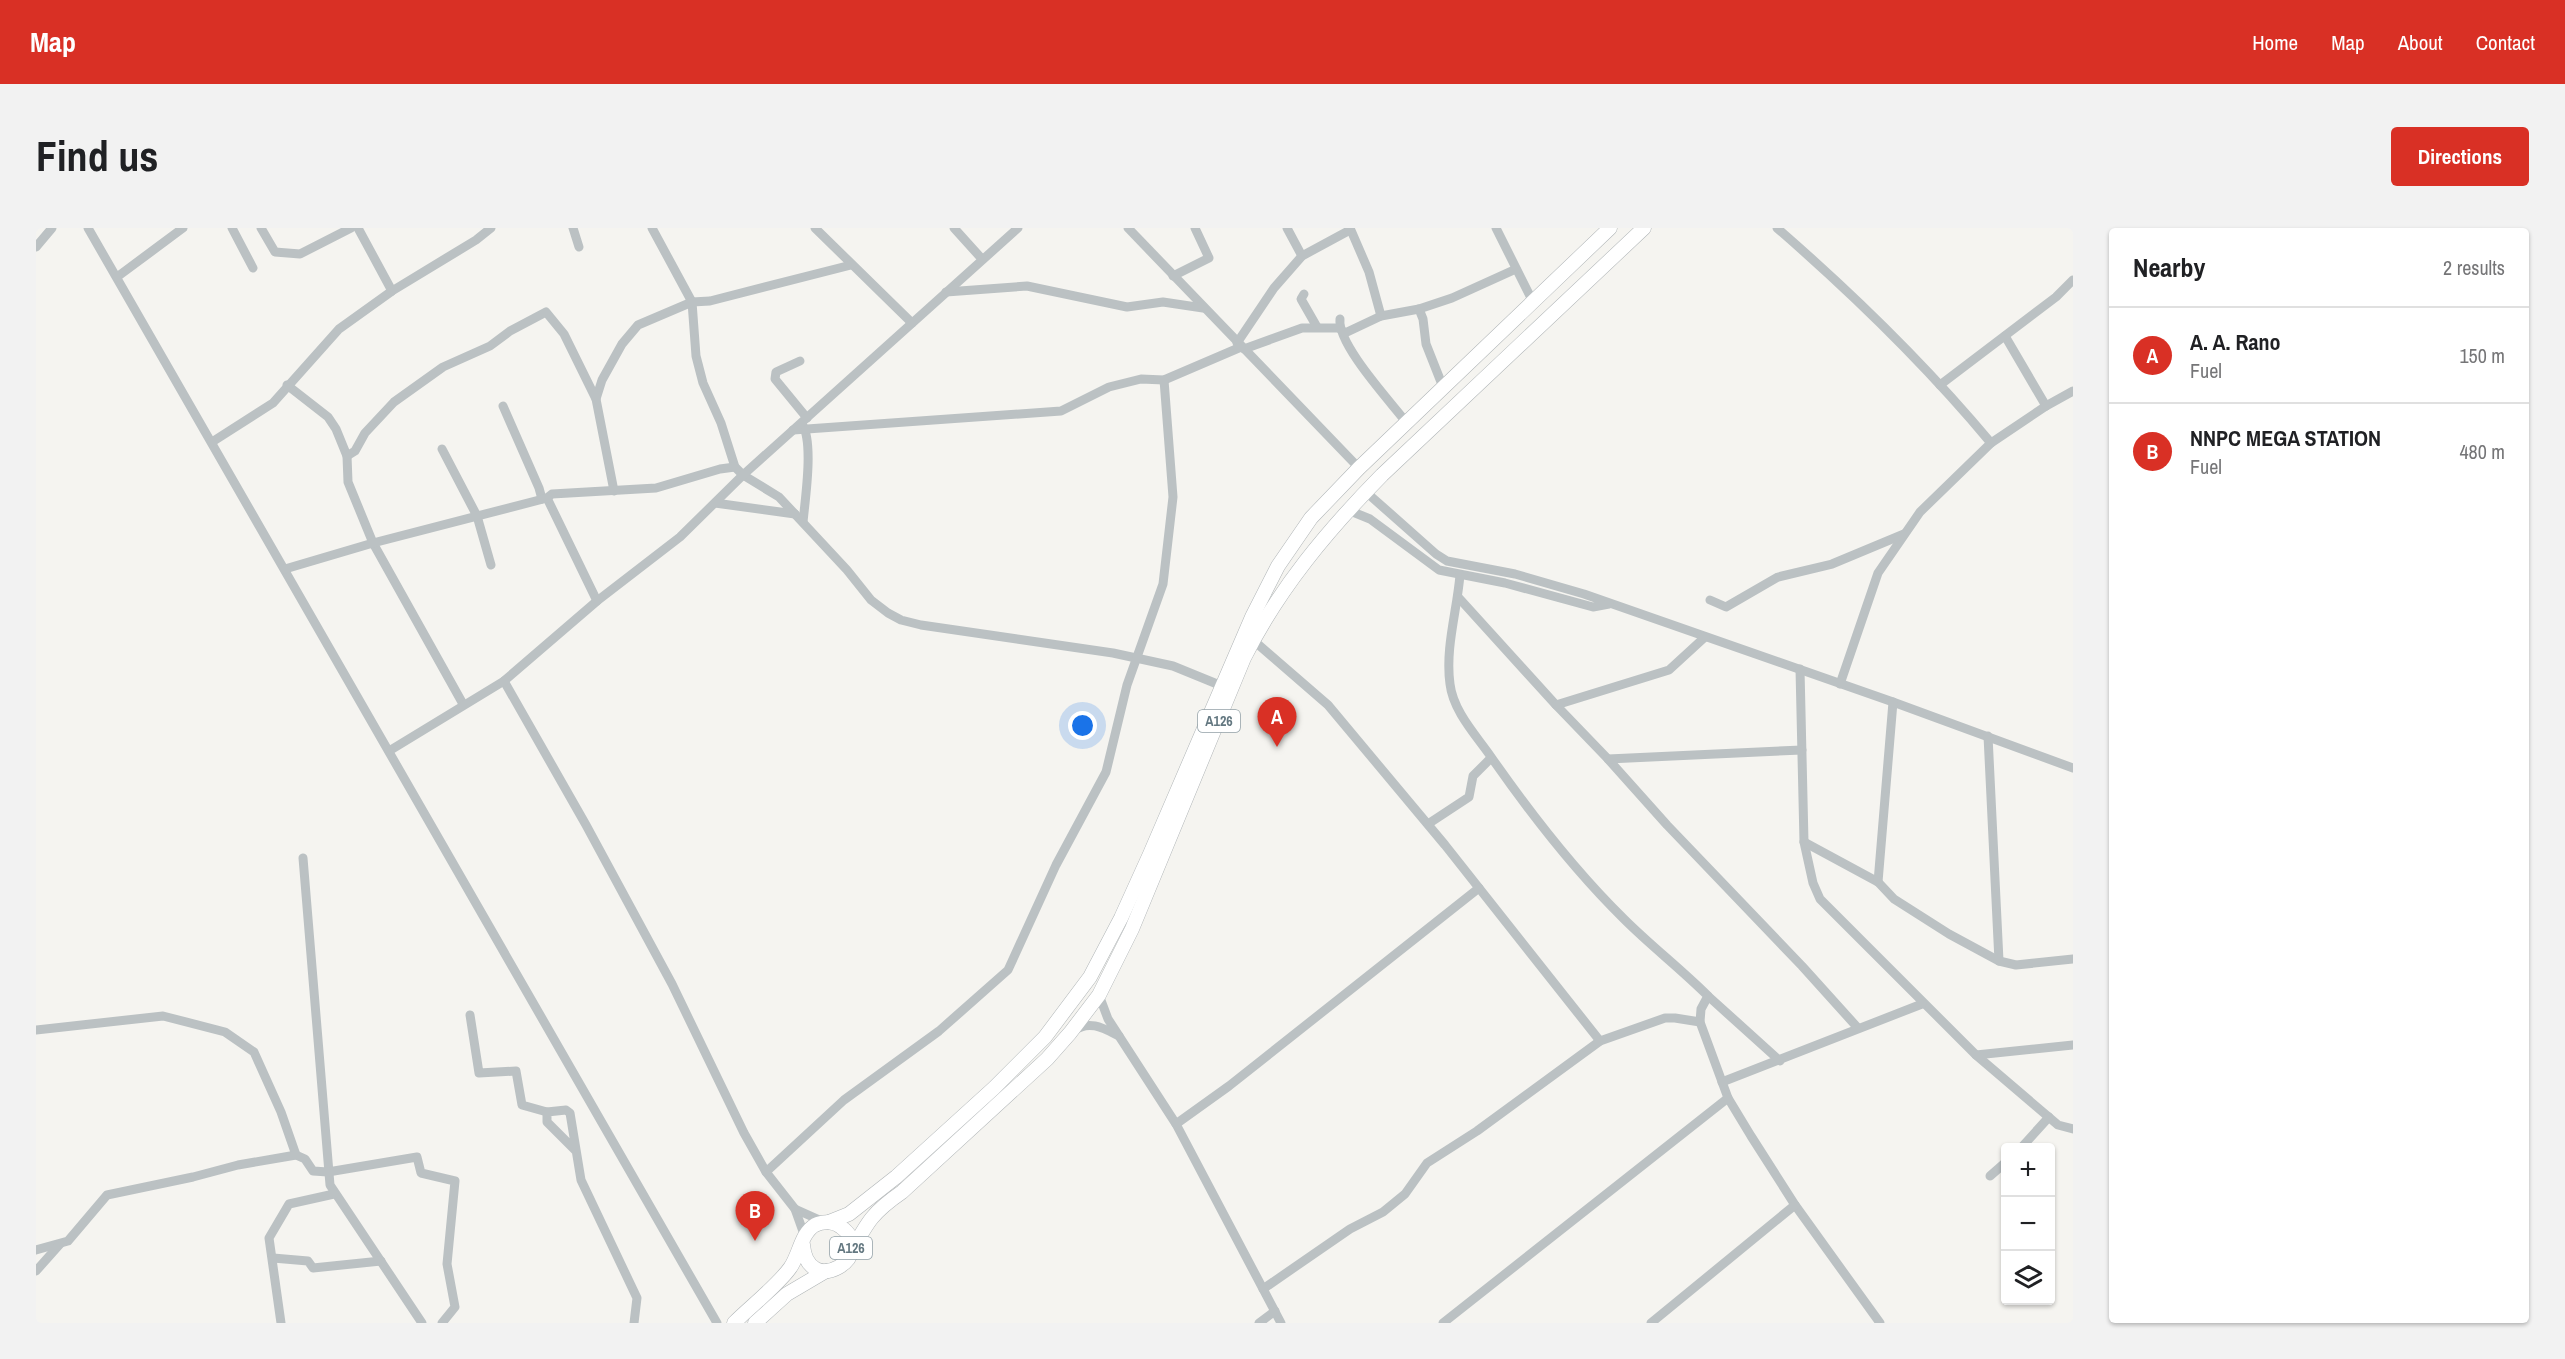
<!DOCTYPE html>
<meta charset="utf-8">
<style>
body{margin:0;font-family:"Archivo Narrow",sans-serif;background:#f2f2f2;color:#202124}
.controls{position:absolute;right:18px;bottom:18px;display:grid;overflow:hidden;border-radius:6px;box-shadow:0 2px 4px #0004}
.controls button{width:54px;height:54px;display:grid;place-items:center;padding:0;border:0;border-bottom:2px solid #e0e0e0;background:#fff;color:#202124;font:30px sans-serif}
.you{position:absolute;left:1047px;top:498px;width:21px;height:21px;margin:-15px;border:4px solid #fff;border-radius:50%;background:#1a73e8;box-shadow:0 0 0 9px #1a73e833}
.badge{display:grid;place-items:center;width:39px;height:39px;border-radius:50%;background:#d93025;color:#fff;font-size:20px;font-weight:700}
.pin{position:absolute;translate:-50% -50px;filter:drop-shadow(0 2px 3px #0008)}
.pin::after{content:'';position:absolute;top:32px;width:21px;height:18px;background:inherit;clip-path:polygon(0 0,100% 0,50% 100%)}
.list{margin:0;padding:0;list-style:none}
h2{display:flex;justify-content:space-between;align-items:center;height:78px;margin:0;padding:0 24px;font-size:26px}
h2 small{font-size:20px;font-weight:400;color:#757577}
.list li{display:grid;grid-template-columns:39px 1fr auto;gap:18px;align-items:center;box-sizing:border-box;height:96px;padding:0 24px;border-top:2px solid #e0e0e0}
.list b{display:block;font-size:22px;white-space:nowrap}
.list p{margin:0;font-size:20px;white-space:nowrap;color:#757577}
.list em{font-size:20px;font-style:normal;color:#757577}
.icon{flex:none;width:33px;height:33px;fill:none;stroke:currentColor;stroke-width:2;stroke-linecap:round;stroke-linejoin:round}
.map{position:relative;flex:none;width:2037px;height:1095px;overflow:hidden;border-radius:6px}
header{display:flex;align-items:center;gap:36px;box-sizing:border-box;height:84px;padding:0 30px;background:#d93025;color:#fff}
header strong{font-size:28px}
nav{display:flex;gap:33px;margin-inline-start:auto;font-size:21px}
.intro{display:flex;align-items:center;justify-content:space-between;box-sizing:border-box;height:144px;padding:0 36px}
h1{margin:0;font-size:42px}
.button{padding:15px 27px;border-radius:6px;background:#d93025;color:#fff;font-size:21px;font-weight:700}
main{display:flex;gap:36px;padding:0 36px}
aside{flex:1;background:#fff;border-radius:6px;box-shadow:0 2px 4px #0004}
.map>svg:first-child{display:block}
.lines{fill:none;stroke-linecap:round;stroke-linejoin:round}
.highway-casing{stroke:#afb4b6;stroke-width:15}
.minor{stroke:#bbc1c3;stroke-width:9}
.highway{stroke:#fff;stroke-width:14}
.labels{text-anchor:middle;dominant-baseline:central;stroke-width:6;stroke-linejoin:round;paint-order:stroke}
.shield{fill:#fff;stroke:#92a0a7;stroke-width:1.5}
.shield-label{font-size:14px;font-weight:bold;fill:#647881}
</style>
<header>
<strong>Map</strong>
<nav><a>Home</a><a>Map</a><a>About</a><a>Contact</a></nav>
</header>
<div class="intro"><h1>Find us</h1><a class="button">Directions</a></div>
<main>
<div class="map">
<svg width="2037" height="1095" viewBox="0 0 2037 1095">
<rect width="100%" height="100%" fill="#f5f4f0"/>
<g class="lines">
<defs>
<g id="highway">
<polyline points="793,994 813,986 860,949 958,860 1009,809 1054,749 1085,690 1114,626 1216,389 1242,338 1275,290 1323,240 1574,0"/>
<path d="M815 1024C832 993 837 984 866 964L1011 831 1034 805 1063 767 1096 701 1208 430C1243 360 1292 302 1346 247L1608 0"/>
<path d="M698 1095C714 1079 741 1058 754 1040 763 1028 765 1005 779 997 787 993 798 993 805 999 844 1027 772 1072 767 1017"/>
<polyline points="719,1095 751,1066 790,1043"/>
</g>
</defs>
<!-- highway casing -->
<use href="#highway" class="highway-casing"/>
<!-- minor -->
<g class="minor">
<polyline points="52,0 681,1095"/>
<polyline points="196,0 217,40"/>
<polyline points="225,0 239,24 264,26 315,0"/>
<polyline points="322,0 356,63"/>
<polyline points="537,0 543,19"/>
<polyline points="616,0 656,74 660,128 667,155 685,195 699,239 707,247 743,269 811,342 835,372 852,385 865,392 885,397 1077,425 1137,438 1186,458"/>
<polyline points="779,0 876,95"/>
<polyline points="918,0 946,31"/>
<polyline points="1092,0 1323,240"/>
<polyline points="1251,0 1266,28"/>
<polyline points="1314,0 1333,44 1345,88"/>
<polyline points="1460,0 1497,74"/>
<path d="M1741 0C1817 66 1890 137 1955 215L1884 284 1842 345 1804 456"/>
<polyline points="0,19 16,0"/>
<polyline points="1137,48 1173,30 1159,0"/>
<polyline points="81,49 147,0"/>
<polyline points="910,64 991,58 1091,79 1127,74 1167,80"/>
<polyline points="1268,66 1265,71 1281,99"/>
<polyline points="1383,81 1387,91 1390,116 1407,159"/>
<path d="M1304 91C1301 116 1354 173 1370 194"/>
<polyline points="1969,108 2010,178"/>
<polyline points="1201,115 1238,60 1266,28 1314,2"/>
<polyline points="1208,121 1266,100 1303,100 1309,105 1345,88 1383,81 1416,70 1480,41"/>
<polyline points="764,133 740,144 739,151 771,190"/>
<polyline points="251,157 292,189 300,201 311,228 312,254 337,315 427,476"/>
<polyline points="1904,157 2020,69 2037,52"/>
<polyline points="560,171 566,152 586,116 602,97 656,74 674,73 815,37"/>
<polyline points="467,178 503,260 506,271"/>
<path d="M766 196C778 214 769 272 767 294"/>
<polyline points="757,202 1025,183 1073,159 1105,151 1128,152 1205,119"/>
<polyline points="176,214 237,175 303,101 356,63 440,12 455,0"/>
<polyline points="1955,215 2010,178 2037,163"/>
<polyline points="406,221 441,288 455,337"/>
<polyline points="311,228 319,223 329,205 358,174 407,139 454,118 474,103 510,84 528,106 560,171 578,263"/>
<polyline points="1330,264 1400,326 1411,333 1479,346 1548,366 1857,474 2037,540"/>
<polyline points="511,270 561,373"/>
<polyline points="679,275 759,286"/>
<polyline points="1312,282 1334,291 1403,342 1469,355 1557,379 1573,376"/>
<polyline points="249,341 337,315 511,270 516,266 620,260 684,241 699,239"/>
<path d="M1424 347C1421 383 1409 420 1414 456 1417 482 1438 505 1453 526 1494 585 1537 641 1588 691 1615 718 1645 741 1672 768L1665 781 1664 794 1692 870 1715 908 1759 977 1844 1095"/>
<polyline points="1422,369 1520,477 1572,531 1631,597 1766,738 1821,799"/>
<polyline points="1674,372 1690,379 1742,349 1796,336 1868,306"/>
<polyline points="1217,412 1292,477 1409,617 1564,813"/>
<polyline points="1764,441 1768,614 1777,655 1784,671 1940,827 2022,897 2037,901"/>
<polyline points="468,453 550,597 636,756 708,905 730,944 759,981 769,1009"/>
<polyline points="1520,477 1633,442 1669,409"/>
<polyline points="1952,508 1963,733"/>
<polyline points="353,523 468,453 561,373 644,309 707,247 982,0"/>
<polyline points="1572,531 1766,522"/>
<polyline points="1392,596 1433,569 1437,548 1455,530"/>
<polyline points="1768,614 1842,654 1858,671 1913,706 1963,733 1980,737 2037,731"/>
<polyline points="267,630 294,957 386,1095"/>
<polyline points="1842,654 1857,474"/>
<polyline points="1063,767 1072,791 1140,896 1245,1095"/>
<polyline points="1672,768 1744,833"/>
<polyline points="434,787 443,845 480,843 486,877 511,884"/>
<polyline points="0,802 127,788 189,804 218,824 245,884 260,927"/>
<path d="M1038 803C1053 791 1069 801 1083 808"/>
<polyline points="1940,827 2037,817"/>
<polyline points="1686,854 1886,776"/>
<polyline points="1140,896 1193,858 1443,660"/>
<polyline points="1985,920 2013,889"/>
<polyline points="539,922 511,894 511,884 530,882 534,885 545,952 601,1070 598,1095"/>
<polyline points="730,944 808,872 903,803 972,742 1020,637 1070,544 1091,457 1127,356 1137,269 1128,152"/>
<polyline points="1954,948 1970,934"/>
<polyline points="759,981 788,994"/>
<polyline points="0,1022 32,1013 71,967 157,949 202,937 260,927 269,931 277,943 292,944 381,929 385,945 419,953 411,1036 419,1079 406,1095"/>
<polyline points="237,1030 272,1033 277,1040 345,1033"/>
<polyline points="0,1043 24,1016"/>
<polyline points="1227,1061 1314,1001 1347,984 1369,966 1391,935 1441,903 1564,813 1629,790 1639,790 1664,794"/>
<polyline points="245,1095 233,1010 253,976 298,966"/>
<polyline points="1223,1095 1239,1083"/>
<polyline points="1407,1095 1692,870"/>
<polyline points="1615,1095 1759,977"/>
</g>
<!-- highway -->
<use href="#highway" class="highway"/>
</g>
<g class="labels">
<!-- shield labels -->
<g class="shield">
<rect x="1162" y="482" width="42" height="22" rx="4.5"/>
<rect x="794" y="1009" width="42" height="22" rx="4.5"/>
</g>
<g class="shield-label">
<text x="1183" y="493">A126</text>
<text x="815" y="1020">A126</text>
</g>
</g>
</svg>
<div class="controls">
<button>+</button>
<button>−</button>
<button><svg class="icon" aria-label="layers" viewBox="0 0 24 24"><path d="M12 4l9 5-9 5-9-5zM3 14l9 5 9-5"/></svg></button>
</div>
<div class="you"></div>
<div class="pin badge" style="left:1241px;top:519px">A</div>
<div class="pin badge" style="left:719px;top:1013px">B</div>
</div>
<aside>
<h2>Nearby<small>2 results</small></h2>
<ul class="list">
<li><span class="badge">A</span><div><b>A. A. Rano</b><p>Fuel</p></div><em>150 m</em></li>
<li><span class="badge">B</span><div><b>NNPC MEGA STATION</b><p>Fuel</p></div><em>480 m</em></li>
</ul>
</aside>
</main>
